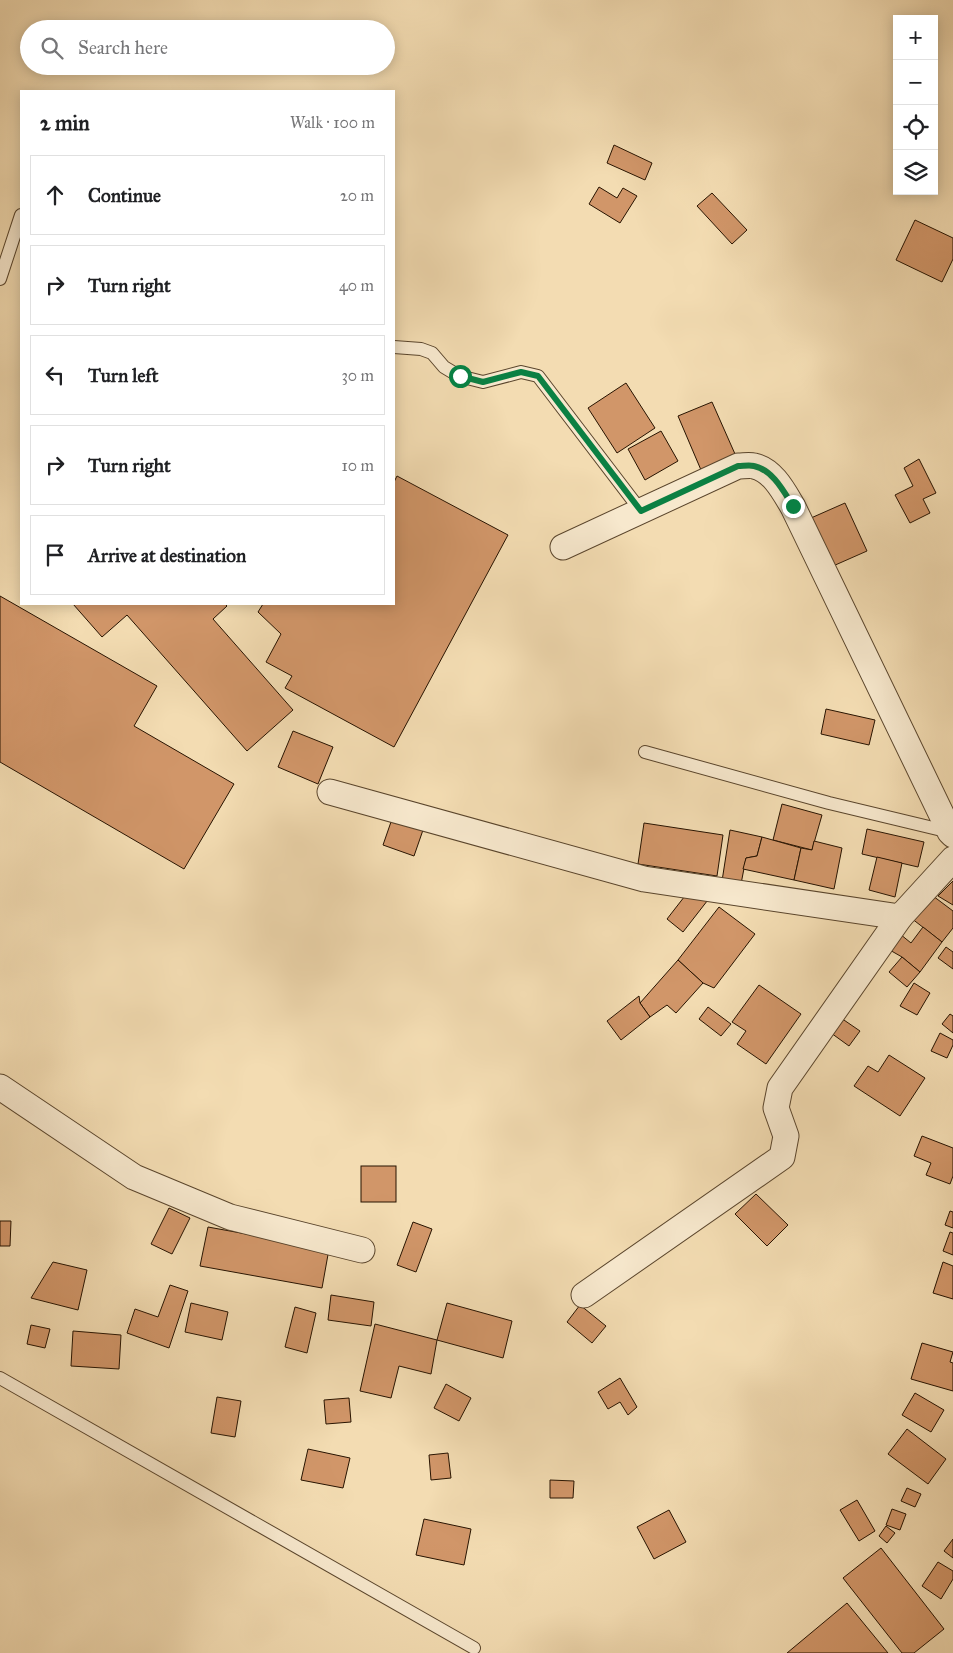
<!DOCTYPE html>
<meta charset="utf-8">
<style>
body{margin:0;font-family:"IM FELL Great Primer",serif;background:#f6f6f6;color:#202124}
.controls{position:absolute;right:15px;top:15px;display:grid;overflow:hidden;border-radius:0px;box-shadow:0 2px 12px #0003}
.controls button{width:45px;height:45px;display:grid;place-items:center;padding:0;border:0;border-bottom:1px solid #e0e0e0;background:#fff;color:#202124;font:25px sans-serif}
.stop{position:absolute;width:15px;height:15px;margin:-11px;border:4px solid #0b8043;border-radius:50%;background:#fff}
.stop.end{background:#0b8043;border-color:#fff;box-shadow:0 1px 5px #0008}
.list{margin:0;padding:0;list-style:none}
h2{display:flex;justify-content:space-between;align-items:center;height:65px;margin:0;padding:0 20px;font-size:21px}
h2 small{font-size:16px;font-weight:400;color:#757577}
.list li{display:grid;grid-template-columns:32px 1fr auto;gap:15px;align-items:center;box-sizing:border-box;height:80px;margin:0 10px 10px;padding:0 10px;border:1px solid #e0e0e0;border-radius:0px}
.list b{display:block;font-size:19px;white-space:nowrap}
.list em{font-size:16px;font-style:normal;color:#757577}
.icon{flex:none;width:28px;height:28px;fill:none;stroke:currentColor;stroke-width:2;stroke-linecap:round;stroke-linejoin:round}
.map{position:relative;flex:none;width:953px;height:1653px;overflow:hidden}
.search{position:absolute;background:#fff;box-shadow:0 2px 12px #0003;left:20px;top:20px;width:375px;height:55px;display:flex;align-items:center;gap:12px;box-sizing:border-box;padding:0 18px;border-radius:28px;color:#757577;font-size:19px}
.panel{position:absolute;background:#fff;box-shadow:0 2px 12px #0003;left:20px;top:90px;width:375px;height:515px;border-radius:0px}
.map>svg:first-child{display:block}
.building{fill:#d19669;stroke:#271300}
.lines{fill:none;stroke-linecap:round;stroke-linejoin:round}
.lane-casing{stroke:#5a452c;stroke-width:14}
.street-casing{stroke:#5a452c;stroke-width:27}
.lane{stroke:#f7e8cd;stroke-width:12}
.street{stroke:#f7e8cd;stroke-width:25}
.route{stroke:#0b8043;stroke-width:6}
</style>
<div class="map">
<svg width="953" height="1653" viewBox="0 0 953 1653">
<rect width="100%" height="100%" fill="#f3dcb2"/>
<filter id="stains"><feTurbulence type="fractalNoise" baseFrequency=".004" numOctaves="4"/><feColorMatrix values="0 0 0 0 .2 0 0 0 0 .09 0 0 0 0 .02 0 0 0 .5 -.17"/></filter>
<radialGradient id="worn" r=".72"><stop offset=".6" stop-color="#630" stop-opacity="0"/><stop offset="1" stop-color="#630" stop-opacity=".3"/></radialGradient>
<!-- building -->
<g class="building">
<polygon points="614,145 652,163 645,180 607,163"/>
<polygon points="599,187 617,198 623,188 637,196 620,223 589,204"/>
<polygon points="712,193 747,230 732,244 697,206"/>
<polygon points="915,220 953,238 953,259 942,282 896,260"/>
<polygon points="626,383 655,428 617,453 588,408"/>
<polygon points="712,402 735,454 701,470 678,416"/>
<polygon points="661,431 678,461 645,480 628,449"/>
<polygon points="919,459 936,493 923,499 930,513 910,523 895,495 913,486 904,468"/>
<polygon points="397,476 508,535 394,747 285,688 292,676 266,662 281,634 258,612 263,604 394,604 394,482"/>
<polygon points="845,503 867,551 833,566 811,518"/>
<polygon points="0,596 157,686 134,726 234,784 184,869 0,762"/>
<polygon points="73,604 225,604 227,606 213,619 293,710 247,751 127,615 102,637"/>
<polygon points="826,709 875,720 869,745 821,734"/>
<polygon points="293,731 333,747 318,784 278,767"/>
<polygon points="782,804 822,815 812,850 773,840"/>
<polygon points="392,819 423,830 414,856 383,845"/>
<polygon points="644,823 723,835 717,876 638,864"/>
<polygon points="867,829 924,842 918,867 862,854"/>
<polygon points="730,830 762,837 757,856 746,858 741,884 722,881"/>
<polygon points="762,837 801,848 794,880 743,869 746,858 757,856"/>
<polygon points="814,841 842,848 834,889 794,880 801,848 812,850"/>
<polygon points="877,857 902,863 895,897 869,890"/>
<polygon points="953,881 953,905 938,896"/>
<polygon points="688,892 711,896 683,932 667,919"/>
<polygon points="929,893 953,911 953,928 942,942 911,918"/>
<polygon points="719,907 755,934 714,988 703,983 678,960"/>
<polygon points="923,927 942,942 920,972 902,957 888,949 900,934 911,943"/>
<polygon points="946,947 953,952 953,969 938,958"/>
<polygon points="902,957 920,972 907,987 889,972"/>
<polygon points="678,960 703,983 676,1013 667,1005 650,1017 640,1003"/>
<polygon points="914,983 930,993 917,1015 900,1006"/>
<polygon points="759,985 801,1014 766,1064 737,1044 746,1031 732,1022"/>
<polygon points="639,996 640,1003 650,1017 621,1040 607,1021"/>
<polygon points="708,1007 731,1024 721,1036 699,1019"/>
<polygon points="950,1014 953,1016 953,1033 942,1024"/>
<polygon points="841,1018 860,1031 849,1046 831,1033"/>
<polygon points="940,1033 953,1040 953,1045 947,1058 931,1051"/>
<polygon points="889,1055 925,1078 900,1116 854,1086 868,1066 878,1072"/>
<polygon points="922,1136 953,1148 953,1176 950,1184 926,1175 931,1163 914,1156"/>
<rect x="361" y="1166" width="35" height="36"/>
<polygon points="756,1194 788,1225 767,1246 735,1214"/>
<polygon points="169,1208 190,1218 172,1254 151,1244"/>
<polygon points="950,1211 953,1212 953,1228 945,1225"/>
<polygon points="0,1221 11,1221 10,1246 0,1246"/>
<polygon points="413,1222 432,1229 416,1272 397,1265"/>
<polygon points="208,1227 329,1249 322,1288 200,1266"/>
<polygon points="950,1232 953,1233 953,1255 943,1251"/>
<polygon points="53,1262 87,1270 78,1310 31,1298"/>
<polygon points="943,1262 953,1266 953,1299 933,1293"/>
<polygon points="170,1285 188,1291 169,1348 127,1333 135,1309 158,1317"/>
<polygon points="331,1295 374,1302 371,1326 328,1320"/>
<polygon points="191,1303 228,1312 222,1340 185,1332"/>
<polygon points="447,1303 512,1321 503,1358 437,1340"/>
<polygon points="580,1305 606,1326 592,1343 567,1322"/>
<polygon points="295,1307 316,1313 307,1353 285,1347"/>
<polygon points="375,1324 437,1340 431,1374 399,1366 391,1398 360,1391"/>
<polygon points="31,1325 50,1329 45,1348 27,1344"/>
<polygon points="73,1331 121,1335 119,1369 71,1366"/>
<polygon points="922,1343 953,1352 950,1362 953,1363 953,1391 911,1379"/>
<polygon points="620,1378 637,1407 628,1415 620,1402 608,1409 598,1392"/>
<polygon points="446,1384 471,1398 459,1421 434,1408"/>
<polygon points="915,1393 944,1410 931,1432 902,1415"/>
<polygon points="217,1397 241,1401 235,1437 211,1433"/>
<polygon points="349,1398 351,1422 326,1424 324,1400"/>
<polygon points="907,1429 946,1459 928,1484 888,1454"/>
<polygon points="308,1449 350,1458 343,1488 301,1480"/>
<polygon points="448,1453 451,1478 431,1480 429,1455"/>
<polygon points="550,1480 574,1481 573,1498 550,1498"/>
<polygon points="907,1488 921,1494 915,1507 901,1501"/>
<polygon points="857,1500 875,1531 859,1541 840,1510"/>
<polygon points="892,1509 906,1514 900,1530 886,1525"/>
<polygon points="669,1510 686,1542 654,1559 637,1527"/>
<polygon points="424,1519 471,1529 464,1565 416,1555"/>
<polygon points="886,1526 895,1533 887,1543 879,1536"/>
<polygon points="953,1539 953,1558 944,1551"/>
<polygon points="881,1548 944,1629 914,1653 902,1653 843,1578"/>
<polygon points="938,1562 953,1571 953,1579 941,1599 922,1586"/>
<polygon points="847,1603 888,1653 787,1653"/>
</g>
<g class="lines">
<defs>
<g id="lane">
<polyline points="0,279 21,215"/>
<polyline points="394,347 421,349 432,353 444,367 459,376 483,382 521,372 538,376 641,511"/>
<polyline points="645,752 829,803 950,832"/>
<polyline points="0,1378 474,1648"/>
</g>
<g id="street">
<path d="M563 547 738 466C743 466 750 465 754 466 773 470 784 492 793 507L950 832 953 835"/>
<polyline points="330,792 644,879 900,917 953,859"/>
<polyline points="0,1087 134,1177 230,1217 362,1250"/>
<polyline points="584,1295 782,1157 786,1136 776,1108 780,1088 900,917"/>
</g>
</defs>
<!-- lane casing -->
<use href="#lane" class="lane-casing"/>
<!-- street casing -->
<use href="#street" class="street-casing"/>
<!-- lane -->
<use href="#lane" class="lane"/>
<!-- street -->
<use href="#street" class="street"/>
</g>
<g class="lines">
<!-- route -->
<path class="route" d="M460 376 483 382 521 372 538 376 641 511 738 466C743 466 750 465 754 466 773 470 784 492 793 506"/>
</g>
<rect width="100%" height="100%" filter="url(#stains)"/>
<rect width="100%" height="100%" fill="url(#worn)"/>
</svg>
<div class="controls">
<button>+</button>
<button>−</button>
<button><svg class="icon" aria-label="locate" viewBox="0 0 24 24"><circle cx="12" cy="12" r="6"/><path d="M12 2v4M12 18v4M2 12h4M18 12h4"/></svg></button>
<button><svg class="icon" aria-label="layers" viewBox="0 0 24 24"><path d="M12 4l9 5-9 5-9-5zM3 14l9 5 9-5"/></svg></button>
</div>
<div class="stop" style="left:460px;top:376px"></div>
<div class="stop end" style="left:793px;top:506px"></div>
<div class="search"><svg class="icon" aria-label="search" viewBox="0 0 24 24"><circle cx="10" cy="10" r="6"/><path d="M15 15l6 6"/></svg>Search here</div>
<section class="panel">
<h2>2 min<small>Walk · 100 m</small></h2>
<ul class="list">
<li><svg class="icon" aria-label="ahead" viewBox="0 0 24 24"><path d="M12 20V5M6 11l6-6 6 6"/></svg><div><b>Continue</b></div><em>20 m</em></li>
<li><svg class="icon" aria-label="right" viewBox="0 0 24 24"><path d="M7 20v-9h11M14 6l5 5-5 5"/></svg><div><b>Turn right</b></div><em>40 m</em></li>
<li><svg class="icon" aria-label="left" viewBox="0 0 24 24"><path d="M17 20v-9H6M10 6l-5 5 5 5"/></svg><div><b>Turn left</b></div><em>30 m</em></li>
<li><svg class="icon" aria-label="right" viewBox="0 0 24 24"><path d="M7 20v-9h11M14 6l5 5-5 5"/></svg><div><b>Turn right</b></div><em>10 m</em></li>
<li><svg class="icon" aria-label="arrive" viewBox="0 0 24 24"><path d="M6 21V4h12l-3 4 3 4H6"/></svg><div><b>Arrive at destination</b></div></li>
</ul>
</section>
</div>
